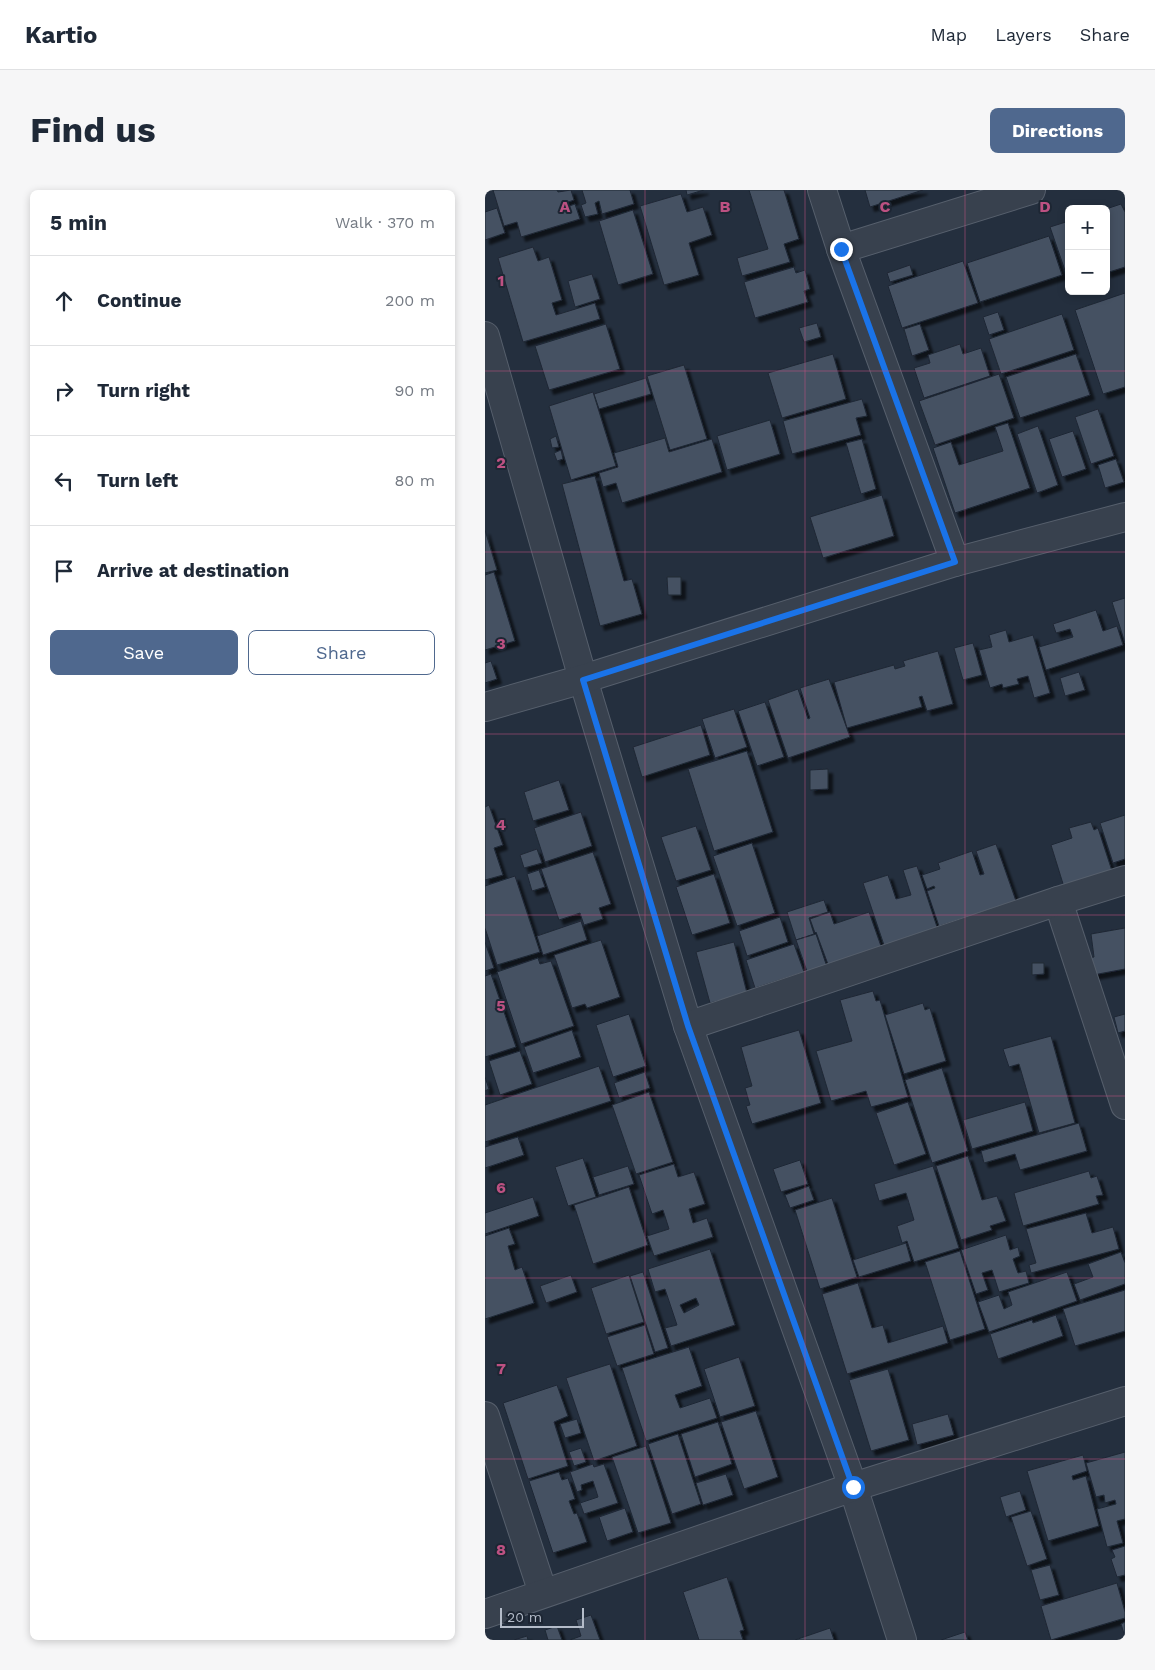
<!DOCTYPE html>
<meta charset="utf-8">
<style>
body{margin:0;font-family:"Work Sans",sans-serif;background:#f6f6f7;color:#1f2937}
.controls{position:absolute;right:15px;top:15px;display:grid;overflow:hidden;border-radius:8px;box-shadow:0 2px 8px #0003}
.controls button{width:45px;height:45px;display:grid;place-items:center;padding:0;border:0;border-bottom:1px solid #e0e1e3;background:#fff;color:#1f2937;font:25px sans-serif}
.scale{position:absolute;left:15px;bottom:12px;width:84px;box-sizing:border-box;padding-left:5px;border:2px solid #b4bcc9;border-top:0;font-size:14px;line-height:18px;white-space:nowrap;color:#b4bcc9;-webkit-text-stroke:4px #1d2633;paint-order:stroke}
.stop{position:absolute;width:15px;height:15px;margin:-11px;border:4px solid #1a73e8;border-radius:50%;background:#fff}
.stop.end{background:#1a73e8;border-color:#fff;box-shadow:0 1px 5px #0008}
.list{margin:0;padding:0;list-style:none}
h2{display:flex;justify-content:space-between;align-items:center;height:65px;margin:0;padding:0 20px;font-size:21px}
h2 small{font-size:16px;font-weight:400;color:#747a83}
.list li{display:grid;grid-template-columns:32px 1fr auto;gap:15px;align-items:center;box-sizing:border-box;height:90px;padding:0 20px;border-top:1px solid #e0e1e3}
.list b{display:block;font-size:19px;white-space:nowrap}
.list em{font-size:16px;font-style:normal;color:#747a83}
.actions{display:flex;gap:10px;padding:15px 20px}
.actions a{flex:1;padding:11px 0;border:1px solid #4f688e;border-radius:8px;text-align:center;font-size:18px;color:#4f688e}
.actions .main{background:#4f688e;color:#fff}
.icon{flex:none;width:28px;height:28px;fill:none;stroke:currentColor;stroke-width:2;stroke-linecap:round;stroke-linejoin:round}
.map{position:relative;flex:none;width:640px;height:1450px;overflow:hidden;border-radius:8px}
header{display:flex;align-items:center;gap:30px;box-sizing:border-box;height:70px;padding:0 25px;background:#fff;border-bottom:1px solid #e0e1e3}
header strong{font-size:24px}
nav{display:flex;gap:28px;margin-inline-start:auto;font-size:18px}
.intro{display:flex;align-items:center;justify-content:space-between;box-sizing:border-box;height:120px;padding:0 30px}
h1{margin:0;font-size:35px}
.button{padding:12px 22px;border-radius:8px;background:#4f688e;color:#fff;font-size:18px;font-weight:700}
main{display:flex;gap:30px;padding:0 30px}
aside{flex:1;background:#fff;border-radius:8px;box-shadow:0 2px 8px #0003}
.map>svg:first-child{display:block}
.building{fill:#455162;stroke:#1f2835;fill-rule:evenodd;filter:url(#shadow)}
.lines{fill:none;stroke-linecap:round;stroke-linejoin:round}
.minor-casing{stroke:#565f6c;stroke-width:30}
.minor{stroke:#38414e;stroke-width:28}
.route{stroke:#1a73e8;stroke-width:6}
.grid{fill:none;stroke:#bd5182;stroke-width:1;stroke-opacity:0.55}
.grid-label{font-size:16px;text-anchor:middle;font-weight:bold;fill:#bd5182;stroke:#1d2633;stroke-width:4;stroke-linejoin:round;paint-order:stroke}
</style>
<header>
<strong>Kartio</strong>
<nav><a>Map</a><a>Layers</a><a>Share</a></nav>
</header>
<div class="intro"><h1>Find us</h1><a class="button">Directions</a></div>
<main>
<aside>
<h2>5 min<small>Walk · 370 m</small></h2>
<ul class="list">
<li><svg class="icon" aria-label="ahead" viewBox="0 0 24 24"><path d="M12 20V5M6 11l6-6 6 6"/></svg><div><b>Continue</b></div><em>200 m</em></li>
<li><svg class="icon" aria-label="right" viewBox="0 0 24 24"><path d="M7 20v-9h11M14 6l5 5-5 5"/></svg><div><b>Turn right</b></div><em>90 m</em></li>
<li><svg class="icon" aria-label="left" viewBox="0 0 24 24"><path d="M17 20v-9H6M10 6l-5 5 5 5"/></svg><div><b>Turn left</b></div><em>80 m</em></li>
<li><svg class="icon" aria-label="arrive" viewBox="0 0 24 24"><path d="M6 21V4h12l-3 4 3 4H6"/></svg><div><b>Arrive at destination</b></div></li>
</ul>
<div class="actions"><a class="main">Save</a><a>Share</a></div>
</aside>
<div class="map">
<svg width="640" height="1450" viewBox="0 0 640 1450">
<defs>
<filter id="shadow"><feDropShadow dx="4.5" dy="4.5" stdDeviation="1" flood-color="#0009"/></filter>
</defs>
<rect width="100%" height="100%" fill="#242f3e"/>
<!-- building -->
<g class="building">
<polygon points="8,0 72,0 73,2 86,0 89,10 78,14 79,18 90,14 95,29 36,47 32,32 19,36"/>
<polygon points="97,0 145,0 149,14 117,24 114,11 110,13 113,24 100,27 96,15 101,13"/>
<polygon points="201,0 219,0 202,5"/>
<polygon points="264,0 299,0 314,49 299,54 305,72 257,86 252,68 283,59"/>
<polygon points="380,0 438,0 385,17"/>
<polygon points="196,4 202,22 218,17 227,45 204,53 214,85 179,95 155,16"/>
<polygon points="636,14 640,22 640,77 621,83 621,19"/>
<polygon points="12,18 20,43 0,50 0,22"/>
<polygon points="148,20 168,84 133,95 114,31"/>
<polygon points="584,31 584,92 565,37"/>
<polygon points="564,46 577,85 495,112 482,73"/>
<polygon points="48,57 53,71 64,67 77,110 67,113 71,125 110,113 115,129 38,152 13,68"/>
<polygon points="478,71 493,113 417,138 403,96"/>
<polygon points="425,75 428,85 405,92 402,83"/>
<polygon points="309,77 311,83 320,80 325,99 319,101 323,112 270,128 259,92"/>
<polygon points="107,84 115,109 90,117 83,91"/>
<polygon points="640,103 640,197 618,204 590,120"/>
<polygon points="513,122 519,140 504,145 498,127"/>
<polygon points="577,124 589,160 516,184 504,149"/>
<polygon points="332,133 336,147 319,152 314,138"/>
<polygon points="121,134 135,179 64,200 50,156"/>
<polygon points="435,134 444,160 427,166 419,139"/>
<polygon points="475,154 478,164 496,158 505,186 439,208 429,178 445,173 443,165"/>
<polygon points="348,164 361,209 297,228 283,183"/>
<polygon points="591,164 605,205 535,228 521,187"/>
<polygon points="199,175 222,249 185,260 162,186"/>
<polygon points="514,184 529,228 450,255 434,211"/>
<polygon points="161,188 166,204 114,219 109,204"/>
<polygon points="108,202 131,276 86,290 64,216"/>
<polygon points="377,209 382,226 371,228 376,245 307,264 298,231"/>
<polygon points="613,219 629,266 606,274 590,227"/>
<polygon points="285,230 295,264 242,280 232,246"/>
<polygon points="523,233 545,298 470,323 448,258 466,252 474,275 518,261 510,237"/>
<polygon points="553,236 573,295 552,303 532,244"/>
<polygon points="588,241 601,279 577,287 564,249"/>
<polygon points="71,246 74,257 67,258 65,249"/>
<polygon points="180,248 184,262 227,249 237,282 137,313 131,293 118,297 114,283 133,277 129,263"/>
<polygon points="377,249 391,299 376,304 361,253"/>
<polygon points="76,260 78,269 72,271 69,263"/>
<polygon points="631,269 639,292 620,298 613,275"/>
<polygon points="110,286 139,391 147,389 157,424 115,436 77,294"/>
<polygon points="397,305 409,346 338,368 325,327"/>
<polygon points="0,340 12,380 0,383"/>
<polygon points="9,382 30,451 0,460 0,385"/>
<polygon points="182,387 196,387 196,405 183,405"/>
<polygon points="640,408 640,453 627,412"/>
<polygon points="611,420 618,441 632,436 638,455 561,480 554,457 588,447 585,439 571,443 568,434"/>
<polygon points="521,440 524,452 548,445 565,503 549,508 543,486 532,489 534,494 518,498 517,494 505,498 494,460 507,457 504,445"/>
<polygon points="488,453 497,485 478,490 469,458"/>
<polygon points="453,461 468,514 442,521 437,506 434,507 437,517 362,538 349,492 409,475 410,479 420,476 418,471"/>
<polygon points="6,471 12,489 0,493 0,473"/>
<polygon points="594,482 600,500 580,506 575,488"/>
<polygon points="344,489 365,547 303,568 283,510 313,499 323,529 325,528 315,498"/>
<polygon points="280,512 299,567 272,576 253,521"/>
<polygon points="249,519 262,557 230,568 217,529"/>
<polygon points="216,535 225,565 157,587 148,557"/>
<polygon points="262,561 288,642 229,661 203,579"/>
<polygon points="343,579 343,599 325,600 325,580"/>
<polygon points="74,590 84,620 48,631 39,602"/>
<polygon points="4,615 18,655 9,658 18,685 0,690 0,617"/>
<polygon points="96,622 107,656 60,672 49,638"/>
<polygon points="640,625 640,669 628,673 615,633"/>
<polygon points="606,632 609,640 613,638 627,681 579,697 566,655 587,648 584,638"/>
<polygon points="211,636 226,680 191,691 176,647"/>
<polygon points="267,653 290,723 252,736 228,666"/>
<polygon points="511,654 531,711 454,736 442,701 450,698 449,696 442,699 437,685 455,679 453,673 487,661 495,685 499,684 491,661"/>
<polygon points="52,659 57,673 39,678 35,665"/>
<polygon points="108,662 126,714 114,718 118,729 99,735 95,723 74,730 56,679"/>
<polygon points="432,676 453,740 400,758 378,693 403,685 411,709 426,705 418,680"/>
<polygon points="54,680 60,697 47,701 42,684"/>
<polygon points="229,684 245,733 207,745 191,697"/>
<polygon points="30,686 55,762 12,775 0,738 0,696"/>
<polygon points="339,710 343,722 324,728 329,744 311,750 302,722"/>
<polygon points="345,722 349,734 384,722 397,759 344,777 331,742 330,743 325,729"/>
<polygon points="295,727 303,752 262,766 254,741"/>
<polygon points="96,731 102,750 58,765 52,746"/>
<polygon points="640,738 640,779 608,785 605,768 609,767 606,744"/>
<polygon points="331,744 343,780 324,787 311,750"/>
<polygon points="116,750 135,807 102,818 100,814 87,818 69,765"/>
<polygon points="0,752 9,778 0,781"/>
<polygon points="249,752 262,803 225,813 211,762"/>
<polygon points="309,754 319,782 270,798 261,770"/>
<polygon points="53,768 55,774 66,771 89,836 36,854 12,782"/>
<polygon points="547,773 559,773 559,784 547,785"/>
<polygon points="6,784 31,857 0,867 0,786"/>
<polygon points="388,801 391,811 395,810 423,907 386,917 381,901 346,911 331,861 367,851 355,810"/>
<polygon points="438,813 440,820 445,818 461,871 419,884 400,825"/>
<polygon points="144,824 161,876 128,887 111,835"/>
<polygon points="640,824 640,841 633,843 629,827"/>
<polygon points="87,840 96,867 48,883 39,857"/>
<polygon points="314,840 336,913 267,934 261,916 265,915 260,898 267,896 256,857"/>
<polygon points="566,846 590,933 554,943 534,874 524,877 518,859"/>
<polygon points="35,861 47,894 15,905 4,871"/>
<polygon points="114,876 126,911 0,952 0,915"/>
<polygon points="457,878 483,961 447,973 420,890"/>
<polygon points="160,882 165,898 134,908 129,893"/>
<polygon points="0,887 4,899 0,901"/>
<polygon points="164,902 188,972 151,984 127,915"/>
<polygon points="423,912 441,964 409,975 391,923"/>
<polygon points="540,912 548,941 487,959 478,930"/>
<polygon points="594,933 602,961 535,980 530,964 499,973 496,961"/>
<polygon points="33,947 39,965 0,978 0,957"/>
<polygon points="483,966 497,1010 512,1006 521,1031 505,1036 507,1040 476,1050 451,976"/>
<polygon points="98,968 111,1007 83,1016 70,977"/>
<polygon points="315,970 323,994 296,1002 288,979"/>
<polygon points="189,974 193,987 209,982 220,1014 204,1019 208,1033 222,1028 228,1047 169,1066 162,1046 184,1039 178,1020 167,1024 154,985"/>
<polygon points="143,976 149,994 114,1005 108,987"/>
<polygon points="448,976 474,1058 429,1072 422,1051 417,1053 412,1036 429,1030 421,1003 394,1011 389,994"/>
<polygon points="604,981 606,988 612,986 618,1005 611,1006 614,1014 538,1036 529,1003"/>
<polygon points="324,996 329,1010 305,1018 300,1005"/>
<polygon points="144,997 163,1055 108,1074 89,1015"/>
<polygon points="48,1007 54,1026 0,1044 0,1023"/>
<polygon points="347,1008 372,1087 335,1099 310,1020"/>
<polygon points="601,1023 607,1043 628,1037 634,1059 546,1083 544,1075 551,1073 541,1039"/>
<polygon points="24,1038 30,1054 23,1056 30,1080 37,1077 49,1113 0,1129 0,1046"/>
<polygon points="521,1045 525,1060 533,1057 535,1066 528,1069 533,1083 541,1081 544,1093 514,1102 507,1080 497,1083 503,1100 491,1104 476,1060"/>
<polygon points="421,1053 426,1071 374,1087 368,1070"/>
<path d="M225 1059 250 1135 186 1156 180 1138 192 1135 180 1099 170 1102 163 1079ZM211 1108 214 1115 199 1123 195 1115Z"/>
<polygon points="475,1061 500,1139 465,1150 440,1072"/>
<polygon points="636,1062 640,1073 640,1094 595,1110 589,1094 608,1087 603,1074"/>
<polygon points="158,1082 183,1158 170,1162 145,1086"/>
<polygon points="582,1082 592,1111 504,1142 493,1112 514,1105 519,1119 527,1115 523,1102"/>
<polygon points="86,1085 92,1102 61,1113 55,1096"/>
<polygon points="144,1085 159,1132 121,1144 106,1098"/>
<polygon points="373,1093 387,1138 398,1135 403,1153 458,1136 463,1153 362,1184 337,1104"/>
<polygon points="640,1100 640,1141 590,1156 578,1119"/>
<polygon points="571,1125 578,1146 513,1169 505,1144 547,1130 548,1133"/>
<polygon points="160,1135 169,1164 132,1176 122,1147"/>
<polygon points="204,1157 217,1196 190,1205 195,1218 225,1208 232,1228 161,1251 137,1178"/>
<polygon points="254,1167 270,1216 235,1227 219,1179"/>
<polygon points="125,1174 152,1256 109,1271 81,1188"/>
<polygon points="403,1179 424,1250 386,1261 364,1190"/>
<polygon points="72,1195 83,1226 69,1232 83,1276 43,1289 18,1213"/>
<polygon points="271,1221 293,1287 259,1299 236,1232"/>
<polygon points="463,1224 469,1245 432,1255 427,1234"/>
<polygon points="92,1229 96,1243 80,1248 75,1234"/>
<polygon points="233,1232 247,1274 210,1287 196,1244"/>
<polygon points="193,1244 216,1314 187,1324 163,1254"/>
<polygon points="161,1256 186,1333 153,1343 127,1267"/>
<polygon points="96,1258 101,1272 89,1276 84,1262"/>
<polygon points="640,1262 640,1329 632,1331 638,1353 622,1357 612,1319 631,1314 630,1310 620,1313 619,1305 611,1307 601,1273"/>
<polygon points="598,1265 602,1281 587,1286 588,1290 601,1286 614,1336 563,1351 542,1281"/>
<polygon points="108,1274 109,1277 119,1274 133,1313 99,1324 95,1313 113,1307 108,1291 96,1295 97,1300 92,1302 85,1282"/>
<polygon points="74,1282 77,1290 83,1288 90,1309 84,1311 89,1324 92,1323 102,1352 68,1363 44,1291"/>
<polygon points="241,1284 248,1305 218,1315 211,1293"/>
<polygon points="535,1301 541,1320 521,1327 515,1307"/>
<polygon points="140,1318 148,1342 122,1351 114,1327"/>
<polygon points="546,1321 562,1369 542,1376 526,1327"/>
<polygon points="640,1356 640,1385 632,1387 626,1369 630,1367 627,1360"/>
<polygon points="565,1375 574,1405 555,1410 546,1380"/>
<polygon points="242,1387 259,1440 255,1441 258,1450 214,1450 198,1402"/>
<polygon points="632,1393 640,1422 640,1428 566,1450 556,1416"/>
<polygon points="106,1425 115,1450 85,1450 96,1446 91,1430"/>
<polygon points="640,1432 640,1447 636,1434"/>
<polygon points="72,1436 77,1450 63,1450 60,1440"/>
<polygon points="345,1438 349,1450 310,1450"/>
<polygon points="480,1442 483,1450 456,1450"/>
<polygon points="42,1446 43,1450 29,1450"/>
</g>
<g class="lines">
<defs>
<g id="minor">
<polyline points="337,0 356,59 470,372"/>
<polyline points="356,59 546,0"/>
<polyline points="0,146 98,489 203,836 368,1297 417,1450"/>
<polyline points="0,517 98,489 470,372 640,327"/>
<polyline points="573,711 640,915"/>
<polyline points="203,836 573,711 640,690"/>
<polyline points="0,1226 58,1403"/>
<polyline points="0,1424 368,1297 640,1211"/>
</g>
</defs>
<!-- minor casing -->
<use href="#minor" class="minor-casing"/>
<!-- minor -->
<use href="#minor" class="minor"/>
</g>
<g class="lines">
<!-- route -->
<polyline class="route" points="356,59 470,372 98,490 203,836 368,1297"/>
</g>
<!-- grid -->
<path class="grid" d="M160 0V1450M320 0V1450M480 0V1450M0 181H640M0 362H640M0 544H640M0 725H640M0 906H640M0 1088H640M0 1269H640"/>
<g class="grid-label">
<text x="80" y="22">A</text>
<text x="240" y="22">B</text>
<text x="400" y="22">C</text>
<text x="560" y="22">D</text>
<text x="16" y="96">1</text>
<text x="16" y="278">2</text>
<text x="16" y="459">3</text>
<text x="16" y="640">4</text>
<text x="16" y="821">5</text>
<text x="16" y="1003">6</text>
<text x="16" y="1184">7</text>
<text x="16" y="1365">8</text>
</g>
</svg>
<div class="controls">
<button>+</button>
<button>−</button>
</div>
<div class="scale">20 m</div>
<div class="stop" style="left:368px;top:1297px"></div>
<div class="stop end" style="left:356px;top:59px"></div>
</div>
</main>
